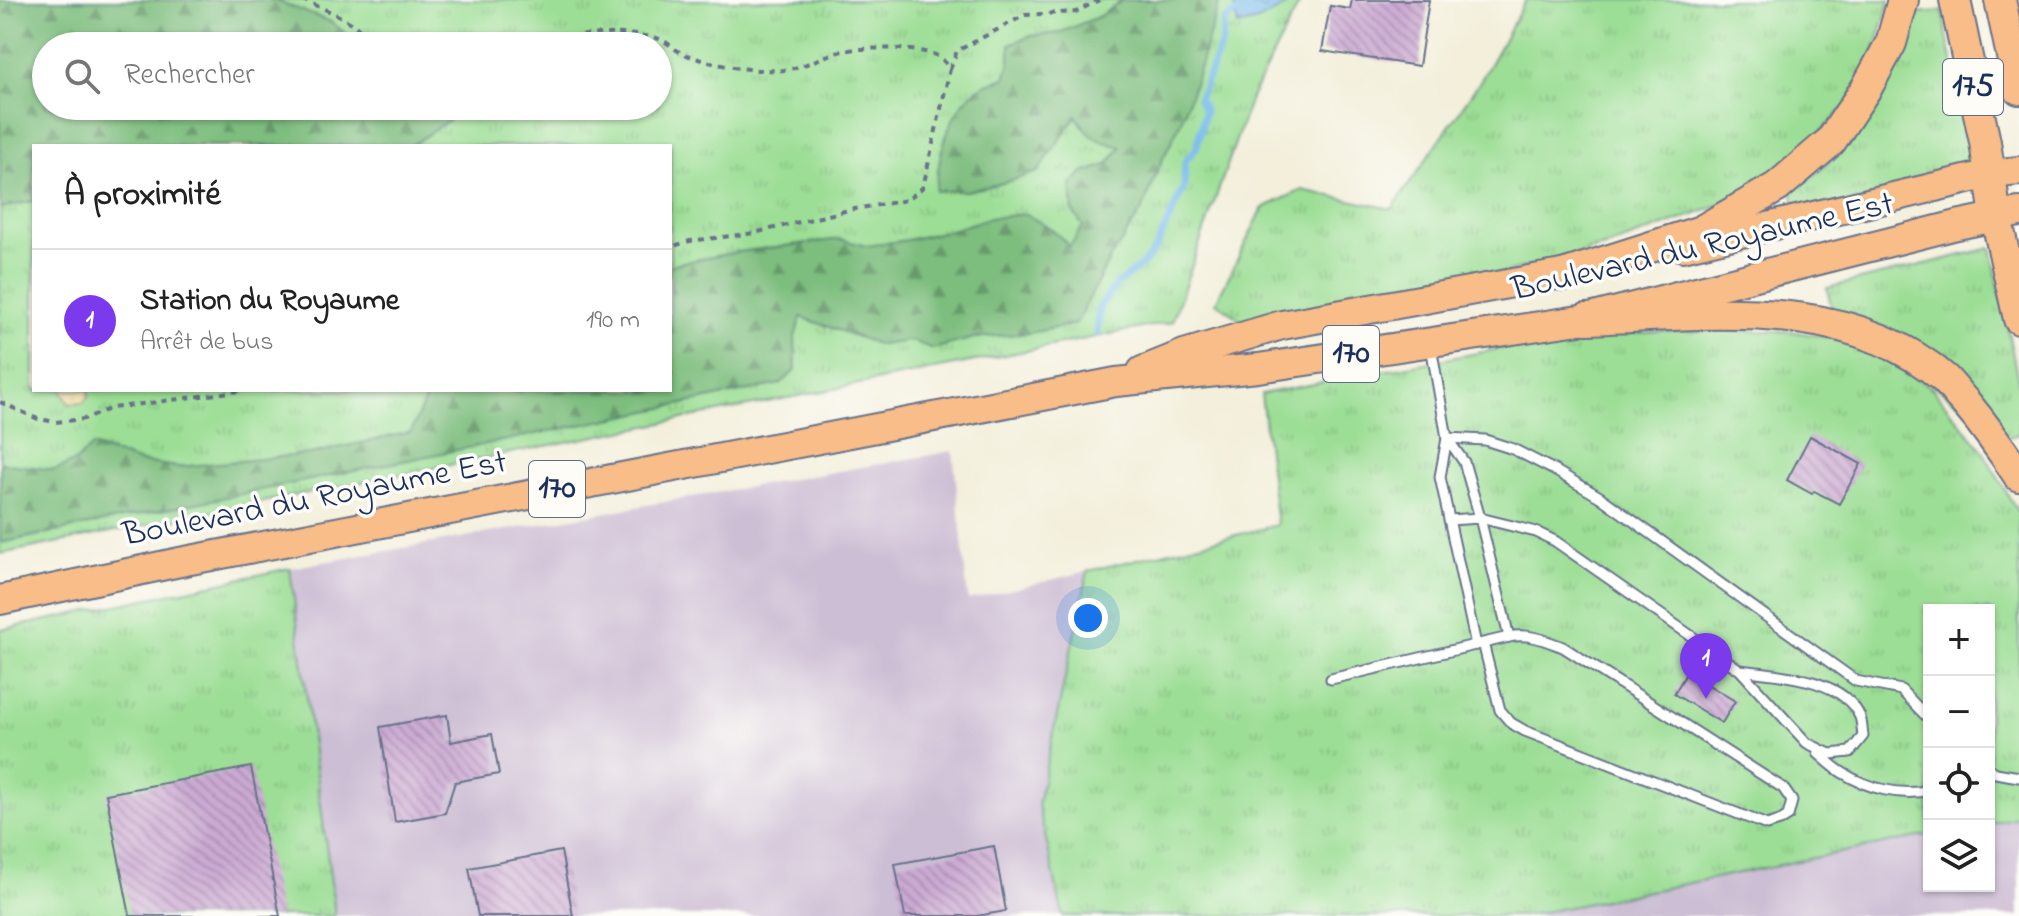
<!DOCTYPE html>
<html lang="fr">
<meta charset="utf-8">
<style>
body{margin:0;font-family:"Indie Flower",sans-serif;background:#f2f2f2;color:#222}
.controls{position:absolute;right:24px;bottom:24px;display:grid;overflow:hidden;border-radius:0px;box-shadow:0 2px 6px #0004}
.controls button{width:72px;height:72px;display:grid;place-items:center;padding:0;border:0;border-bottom:2px solid #e0e0e0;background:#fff;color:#222;font:40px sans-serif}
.you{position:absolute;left:1088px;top:618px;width:28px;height:28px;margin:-20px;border:6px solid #fff;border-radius:50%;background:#1a73e8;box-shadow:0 0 0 12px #1a73e833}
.badge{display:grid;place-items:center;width:52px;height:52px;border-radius:50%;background:#7c3aed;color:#fff;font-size:26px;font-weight:700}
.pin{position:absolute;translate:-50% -66px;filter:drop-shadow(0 2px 4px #0008)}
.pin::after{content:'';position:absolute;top:42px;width:28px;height:24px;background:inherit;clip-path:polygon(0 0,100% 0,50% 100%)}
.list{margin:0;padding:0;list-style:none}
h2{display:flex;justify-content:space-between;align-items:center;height:104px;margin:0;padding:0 32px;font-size:34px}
h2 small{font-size:26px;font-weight:400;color:#767676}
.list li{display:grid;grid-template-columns:52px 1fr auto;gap:24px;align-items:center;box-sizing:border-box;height:144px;padding:0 32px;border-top:2px solid #e0e0e0}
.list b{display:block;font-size:30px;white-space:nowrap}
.list p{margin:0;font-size:26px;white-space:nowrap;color:#767676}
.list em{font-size:26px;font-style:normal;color:#767676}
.icon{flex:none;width:44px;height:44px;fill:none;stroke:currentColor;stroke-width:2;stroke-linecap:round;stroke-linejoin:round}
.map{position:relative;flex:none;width:2019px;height:916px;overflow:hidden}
.search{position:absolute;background:#fff;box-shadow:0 2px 6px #0004;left:32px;top:32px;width:640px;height:88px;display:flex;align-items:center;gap:20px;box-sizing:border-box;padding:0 28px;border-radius:44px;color:#767676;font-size:30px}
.panel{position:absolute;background:#fff;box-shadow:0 2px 6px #0004;left:32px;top:144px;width:640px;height:248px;border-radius:0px}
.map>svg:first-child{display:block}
.industrial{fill:#ccbed4}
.grass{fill:url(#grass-tufts);stroke:#5c867a;stroke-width:2;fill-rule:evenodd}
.forest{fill:url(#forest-firs);stroke:#4c766e;stroke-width:2}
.sand{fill:url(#sand-dots);stroke:#84847e;stroke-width:2}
.water{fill:url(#water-ripples);stroke:#4874a4;stroke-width:2}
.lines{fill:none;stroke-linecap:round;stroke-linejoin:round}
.stream{stroke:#74b9eb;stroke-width:7}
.building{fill:url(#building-back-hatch)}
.service-casing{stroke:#67728a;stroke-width:13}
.primary-casing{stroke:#67728a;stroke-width:32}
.trunk-casing{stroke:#67728a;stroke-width:34}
.path{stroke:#67728a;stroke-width:4;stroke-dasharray:6 6;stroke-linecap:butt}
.service{stroke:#fff;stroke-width:9}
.primary{stroke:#f8bd88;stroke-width:28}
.trunk{stroke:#f8bd88;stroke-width:30}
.labels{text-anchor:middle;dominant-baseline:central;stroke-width:7;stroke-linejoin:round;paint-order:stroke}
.shield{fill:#fdfcf7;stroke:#5f6c8c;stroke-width:2}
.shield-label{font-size:32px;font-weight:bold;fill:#1b2f5e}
.street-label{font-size:34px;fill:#1b2f5e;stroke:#fdfcf7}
</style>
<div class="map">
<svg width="2019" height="916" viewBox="0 0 2019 916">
<defs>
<pattern id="grass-tufts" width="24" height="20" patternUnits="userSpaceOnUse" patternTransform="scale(2)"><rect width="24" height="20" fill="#9cde95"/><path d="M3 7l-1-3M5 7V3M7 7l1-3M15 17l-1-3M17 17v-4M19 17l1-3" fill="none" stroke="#86bf83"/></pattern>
<pattern id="forest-firs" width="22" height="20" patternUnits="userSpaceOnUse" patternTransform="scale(2)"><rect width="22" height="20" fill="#7dbd7e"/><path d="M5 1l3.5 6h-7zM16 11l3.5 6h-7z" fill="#669a6a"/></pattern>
<pattern id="sand-dots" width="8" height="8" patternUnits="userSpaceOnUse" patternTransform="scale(2)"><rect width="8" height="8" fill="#eeda9e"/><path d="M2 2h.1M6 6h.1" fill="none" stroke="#ccbb8a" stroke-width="1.8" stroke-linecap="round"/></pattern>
<pattern id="water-ripples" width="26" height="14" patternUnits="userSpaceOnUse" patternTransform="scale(2)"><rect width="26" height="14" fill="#74b9eb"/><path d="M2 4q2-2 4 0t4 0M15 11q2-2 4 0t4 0" fill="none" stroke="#5e97c2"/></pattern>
<pattern id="building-back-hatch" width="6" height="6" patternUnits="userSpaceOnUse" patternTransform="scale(2)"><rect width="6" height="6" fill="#ccaad3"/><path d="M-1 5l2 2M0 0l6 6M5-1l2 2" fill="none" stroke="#a58bae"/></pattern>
</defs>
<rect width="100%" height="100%" fill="#fdfcf7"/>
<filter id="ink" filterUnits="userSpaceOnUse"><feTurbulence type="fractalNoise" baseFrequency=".0125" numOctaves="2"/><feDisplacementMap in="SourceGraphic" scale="16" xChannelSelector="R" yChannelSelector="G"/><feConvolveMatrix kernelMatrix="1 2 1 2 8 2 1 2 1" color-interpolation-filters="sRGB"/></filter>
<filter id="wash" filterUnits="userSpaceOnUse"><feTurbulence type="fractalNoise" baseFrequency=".006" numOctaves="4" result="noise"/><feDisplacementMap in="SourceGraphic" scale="32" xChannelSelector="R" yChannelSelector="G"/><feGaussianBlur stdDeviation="1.8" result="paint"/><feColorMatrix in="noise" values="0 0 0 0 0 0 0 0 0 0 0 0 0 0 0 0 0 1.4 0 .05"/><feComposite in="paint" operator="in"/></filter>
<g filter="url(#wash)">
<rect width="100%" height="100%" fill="#f3efdb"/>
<!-- industrial -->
<g class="industrial">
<polygon points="953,451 968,600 1088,571 1038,804 1063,916 334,916 334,906 290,568"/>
<polygon points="2019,817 2019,916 1524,916 1929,835 1929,886 1989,886 1989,823"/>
</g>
<!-- grass -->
<g class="grass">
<path d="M0 0H1233L1238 26 1285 6 1286 0H1301L1251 98 1172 322 0 554ZM46 46H658V106H46ZM34 146H670V390H34Z"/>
<polygon points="1526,0 1890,0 1873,56 1846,106 1797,156 1761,185 1710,209 1608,246 1508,272 1244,323 1216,302 1263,208 1302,190 1392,209 1481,80"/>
<path d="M1942 11 1976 178 1798 213 1792 192C1835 163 1882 111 1899 62 1905 46 1908 30 1913 13Z"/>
<polygon points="1991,248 2019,385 2019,434 2005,438 1832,310 1827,288"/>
<polygon points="1660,331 1790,331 1866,344 1932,388 1981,448 2019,514 2019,817 1989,823 1989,610 1929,610 1929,835 1524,916 1063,916 1038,804 1088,571 1277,525 1261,394 1535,342"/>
<polygon points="290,568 334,906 334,916 0,916 0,630"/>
</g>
<!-- forest -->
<g class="forest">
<polygon points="0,0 274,0 331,22 362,46 46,46 46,106 459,106 459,113 412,145 408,146 34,146 34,201 0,208"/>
<path d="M1123 0H1220L1197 76 1180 124 1159 167 1143 209 1109 260 1076 324 1029 333 974 338 933 349 912 341 880 345 801 317 795 337 796 370 780 384C520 437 260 491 0 543V463L55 470 76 461 92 446 141 462 178 467 310 454 411 432 429 390H670V267L674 264 737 252 840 239 866 246 907 240 951 230 989 218 1026 214 1051 229 1070 246 1083 226 1073 212 1071 184 1083 173 1107 165 1121 147C1097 141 1090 138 1076 116L1038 172 1003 183 967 191H935C939 156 948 107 981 87 988 83 997 81 1005 78L1010 61V44L1030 36 1059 33 1100 16Z"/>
</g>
<!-- sand -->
<polygon class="sand" points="61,390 88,390 89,396 83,403 69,404"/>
<!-- water -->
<polygon class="water" points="1233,0 1286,0 1285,6 1258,21 1238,26"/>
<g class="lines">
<!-- stream -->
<polyline class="stream" points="1097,334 1100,306 1117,284 1144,263 1156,248 1184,187 1185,161 1196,149 1205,111 1199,99 1222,43 1224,21 1237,12"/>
</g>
<g id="blocks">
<!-- building -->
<g class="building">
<polygon points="1352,0 1429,0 1419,66 1322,51 1330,6 1350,9"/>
<polygon points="1810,436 1861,464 1839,504 1814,491 1812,494 1787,480"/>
<polygon points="1687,672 1735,701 1722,723 1674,694"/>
<polygon points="447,715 451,742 492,734 499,774 455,782 445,813 395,822 380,727"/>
<polygon points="251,767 280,916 130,916 106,794"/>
<polygon points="994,846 1006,911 977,916 905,916 895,864"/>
<polygon points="561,851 573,916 478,916 469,868"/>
</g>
</g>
</g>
<g filter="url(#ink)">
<use href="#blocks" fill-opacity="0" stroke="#67728a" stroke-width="2"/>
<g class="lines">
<defs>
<g id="service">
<polyline points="1431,346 1447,438 1485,440 1513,449 1554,470 1600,497 1856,681 1901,690 1929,719"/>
<path d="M1449 520 1480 518 1536 532 1555 541 1740 670 1807 743 1830 754 1850 752 1863 736C1862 730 1862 722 1860 717 1843 677 1777 675 1740 670"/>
<polyline points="1476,645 1440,477 1447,438 1464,462 1480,518 1509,637"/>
<path d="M1331 679 1509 637C1529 633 1544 640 1563 647L1783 788 1792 801 1788 816 1780 821 1767 825 1525 731 1511 723 1500 710 1483 643"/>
<path d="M1818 753C1826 760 1834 768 1843 773 1867 788 1901 797 1929 790"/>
<polyline points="1989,769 1996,773 2019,777"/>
</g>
<g id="primary">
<polyline points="1683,247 1990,174 2019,171"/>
<polyline points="1142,371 1184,354 1282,325 1584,270"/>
<polyline points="0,600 180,562 1116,382 1258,368 1586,319 1957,225 2019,212"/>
</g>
<g id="trunk">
<polyline points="1955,0 1985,142 1996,217 2019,319"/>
<polyline points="2000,0 2019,89"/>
<polyline points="1563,275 1701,231 1777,187 1831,141 1867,87 1891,43 1903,0"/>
<path d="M1586 319C1706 315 1847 294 1945 379 1952 386 1958 395 1965 402 1985 426 2002 450 2019 476"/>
</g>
</defs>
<!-- service casing -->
<use href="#service" class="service-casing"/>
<!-- primary casing -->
<use href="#primary" class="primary-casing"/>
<!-- trunk casing -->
<use href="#trunk" class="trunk-casing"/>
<!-- path -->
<g class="path">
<path d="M302 0C330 11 357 21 375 46"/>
<path d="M511 46C559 38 608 28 656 38 666 40 673 49 682 53 710 65 753 72 784 70 802 68 818 58 835 53 855 46 919 47 938 56 943 59 946 64 950 69L923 187 907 200 849 210 754 233 690 241 670 247"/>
<polyline points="950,69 957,51 1025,15 1076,12 1099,0"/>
<polyline points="0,402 38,419 56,422 84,419 112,408 246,390"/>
</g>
<!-- service -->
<use href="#service" class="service"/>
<!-- primary -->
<use href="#primary" class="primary"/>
<!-- trunk -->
<use href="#trunk" class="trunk"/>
</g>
</g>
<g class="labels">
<!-- shield labels -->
<g class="shield">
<rect x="1943" y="59" width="60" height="56" rx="6"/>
<rect x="1323" y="326" width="56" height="56" rx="6"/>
<rect x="529" y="461" width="56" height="56" rx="6"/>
</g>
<g class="shield-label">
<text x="1973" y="87">175</text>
<text x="1351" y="354">170</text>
<text x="557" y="489">170</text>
</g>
<!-- street labels -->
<g class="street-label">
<text transform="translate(1703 248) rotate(-13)">Boulevard du Royaume Est</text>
<text transform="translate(315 500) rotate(-11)">Boulevard du Royaume Est</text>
</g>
</g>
</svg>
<div class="controls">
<button>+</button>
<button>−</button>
<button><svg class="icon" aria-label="locate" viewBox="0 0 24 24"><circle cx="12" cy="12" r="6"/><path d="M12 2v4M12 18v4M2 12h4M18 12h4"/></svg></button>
<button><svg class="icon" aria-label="layers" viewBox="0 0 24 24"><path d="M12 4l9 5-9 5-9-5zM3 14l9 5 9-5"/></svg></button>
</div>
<div class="you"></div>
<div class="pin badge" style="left:1706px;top:699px">1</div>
<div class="search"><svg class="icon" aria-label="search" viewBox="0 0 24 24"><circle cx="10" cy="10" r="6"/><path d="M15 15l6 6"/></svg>Rechercher</div>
<section class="panel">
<h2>À proximité<small></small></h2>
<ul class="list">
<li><span class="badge">1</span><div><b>Station du Royaume</b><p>Arrêt de bus</p></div><em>190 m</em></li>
</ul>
</section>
</div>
